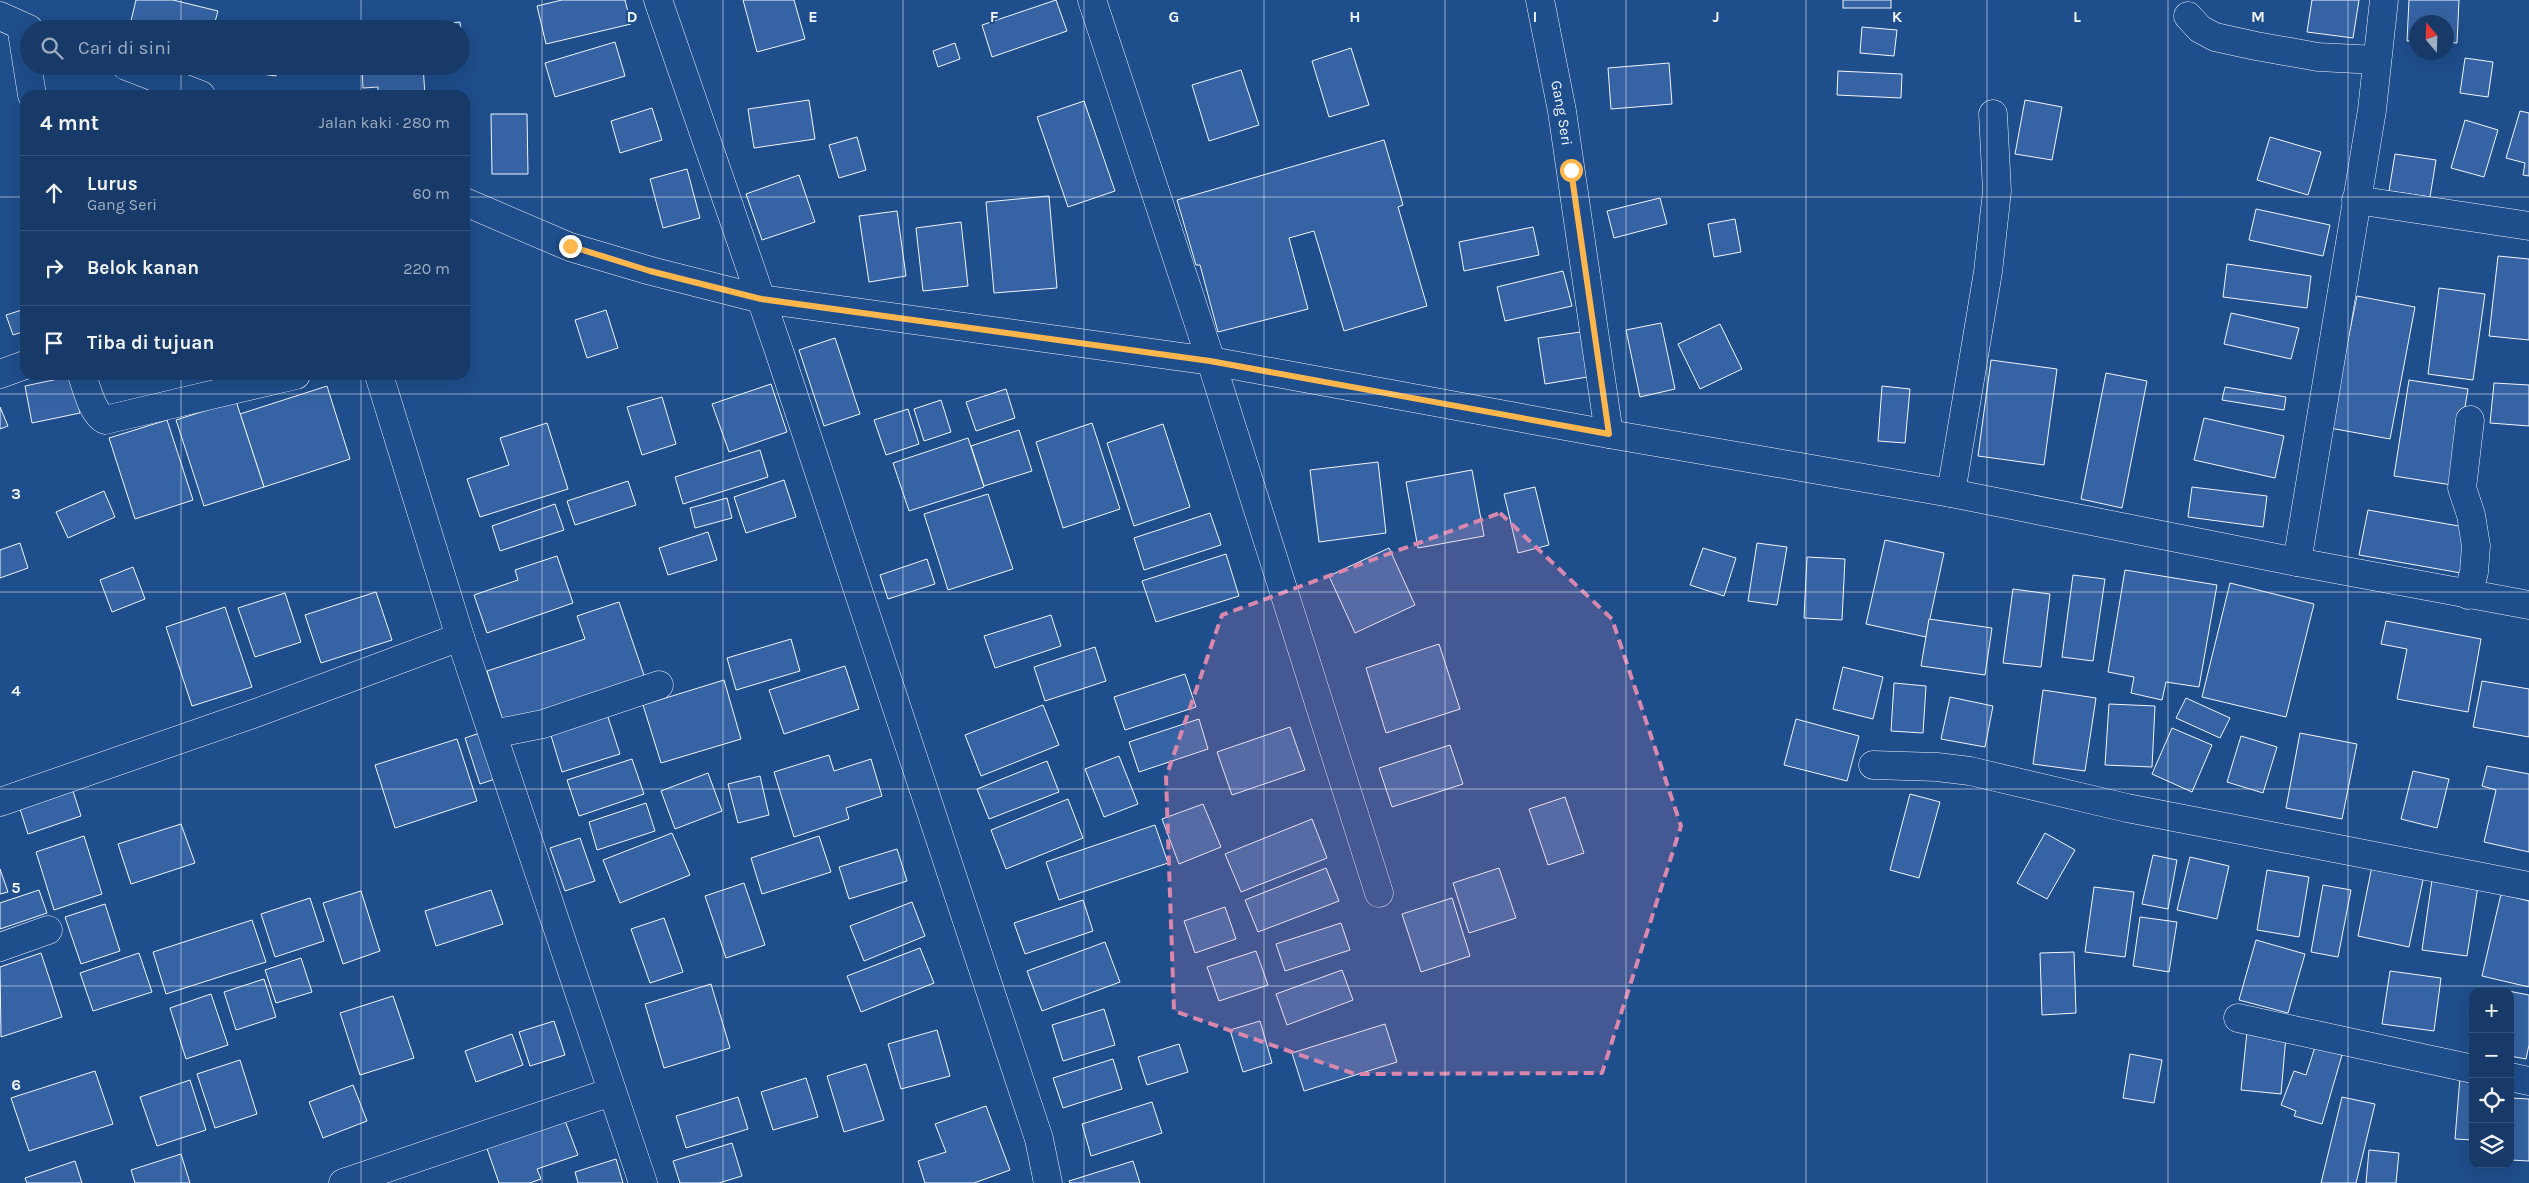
<!DOCTYPE html>
<html lang="id">
<meta charset="utf-8">
<style>
body{margin:0;font-family:Karla,sans-serif;background:#244571;color:#f1f3f6}
.controls{position:absolute;right:15px;bottom:15px;display:grid;overflow:hidden;border-radius:10px;box-shadow:0 5px 20px #0002}
.controls button{width:45px;height:45px;display:grid;place-items:center;padding:0;border:0;border-bottom:1px solid #36547d;background:#173a69;color:#f1f3f6;font:25px sans-serif}
.compass{position:absolute;left:2409px;top:15px;width:45px;height:45px;border-radius:50%;background:#173a69;box-shadow:0 5px 20px #0002;rotate:341deg}
.stop{position:absolute;width:15px;height:15px;margin:-11px;border:4px solid #ffb74d;border-radius:50%;background:#fff}
.stop.end{background:#ffb74d;border-color:#fff;box-shadow:0 1px 5px #0008}
.list{margin:0;padding:0;list-style:none}
h2{display:flex;justify-content:space-between;align-items:center;height:65px;margin:0;padding:0 20px;font-size:21px}
h2 small{font-size:16px;font-weight:400;color:#9eadc0}
.list li{display:grid;grid-template-columns:32px 1fr auto;gap:15px;align-items:center;box-sizing:border-box;height:75px;padding:0 20px;border-top:1px solid #36547d}
.list b{display:block;font-size:19px;white-space:nowrap}
.list p{margin:0;font-size:16px;white-space:nowrap;color:#9eadc0}
.list em{font-size:16px;font-style:normal;color:#9eadc0}
.icon{flex:none;width:28px;height:28px;fill:none;stroke:currentColor;stroke-width:2;stroke-linecap:round;stroke-linejoin:round}
.map{position:relative;flex:none;width:2529px;height:1183px;overflow:hidden}
.search{position:absolute;background:#173a69;box-shadow:0 5px 20px #0002;left:20px;top:20px;width:450px;height:55px;display:flex;align-items:center;gap:12px;box-sizing:border-box;padding:0 18px;border-radius:28px;color:#9eadc0;font-size:19px}
.panel{position:absolute;background:#173a69;box-shadow:0 5px 20px #0002;left:20px;top:90px;width:450px;height:290px;border-radius:15px}
.map>svg:first-child{display:block}
.building{fill:#3563a3;stroke:#f2f6ff}
.lines{fill:none;stroke-linecap:round;stroke-linejoin:round}
.minor-casing{stroke:#f2f6ff;stroke-width:29}
.major-casing{stroke:#f2f6ff;stroke-width:29}
.minor{stroke:#1f4e8c;stroke-width:28}
.major{stroke:#1f4e8c;stroke-width:28}
.route{stroke:#ffb74d;stroke-width:6}
.marked{fill:#da87ad;fill-opacity:0.2;stroke:#da87ad;stroke-width:4;stroke-dasharray:10 6;stroke-linejoin:round}
.grid{fill:none;stroke:#f2f6ff;stroke-width:1;stroke-opacity:0.55}
.labels{text-anchor:middle;dominant-baseline:central;stroke-width:4;stroke-linejoin:round;paint-order:stroke}
.street-label{font-size:15px;fill:#f2f6ff;stroke:#1f4e8c}
.grid-label{font-size:16px;text-anchor:middle;font-weight:bold;fill:#f2f6ff;stroke:#1f4e8c;stroke-width:4;stroke-linejoin:round;paint-order:stroke}
</style>
<div class="map">
<svg width="2529" height="1183" viewBox="0 0 2529 1183">
<rect width="100%" height="100%" fill="#1f4e8c"/>
<!-- building -->
<g class="building">
<polygon points="136,0 173,0 218,11 213,29 129,29"/>
<polygon points="562,0 625,0 631,24 546,44 537,6"/>
<polygon points="743,0 794,0 805,39 757,52"/>
<polygon points="1056,0 1067,31 992,57 982,25"/>
<rect x="1843" y="0" width="48" height="8"/>
<polygon points="2312,0 2359,0 2353,38 2307,32"/>
<polygon points="2409,0 2459,0 2457,43 2446,42 2446,22 2416,22 2416,41 2407,41"/>
<polygon points="460,22 461,29 435,29 434,25"/>
<polygon points="228,25 259,29 227,29"/>
<polygon points="1862,27 1897,30 1894,56 1860,53"/>
<polygon points="615,42 625,76 555,97 545,63"/>
<polygon points="955,43 960,59 938,67 933,51"/>
<polygon points="1351,48 1369,105 1329,117 1312,61"/>
<polygon points="2465,58 2493,62 2488,97 2460,93"/>
<polygon points="1669,63 1672,104 1611,109 1608,68"/>
<polygon points="223,66 277,66 276,76 222,69"/>
<polygon points="377,66 423,66 425,95 378,95 378,87 363,88 362,68"/>
<polygon points="1241,70 1259,125 1209,141 1192,85"/>
<polygon points="1838,71 1902,74 1901,98 1837,95"/>
<polygon points="809,100 815,139 754,148 748,109"/>
<polygon points="2025,100 2062,107 2052,160 2015,154"/>
<polygon points="1084,101 1115,191 1068,207 1037,117"/>
<polygon points="652,108 662,140 620,153 611,121"/>
<polygon points="2520,111 2529,113 2529,176 2523,175 2525,163 2506,158"/>
<polygon points="491,114 527,114 528,174 492,174"/>
<polygon points="2465,120 2498,130 2484,177 2451,168"/>
<polygon points="857,137 866,170 839,178 829,145"/>
<polygon points="2270,137 2321,152 2308,195 2257,180"/>
<polygon points="1384,140 1403,205 1398,207 1427,306 1344,331 1314,231 1289,238 1308,309 1218,332 1200,265 1196,265 1177,200"/>
<polygon points="2395,154 2436,160 2430,197 2389,191"/>
<polygon points="687,169 700,218 663,228 650,179"/>
<polygon points="799,175 815,222 762,240 746,194"/>
<polygon points="1049,196 1057,288 994,293 986,202"/>
<polygon points="1660,198 1667,224 1614,238 1607,211"/>
<polygon points="2256,209 2330,225 2323,256 2249,240"/>
<polygon points="897,211 906,276 869,282 859,216"/>
<polygon points="1735,219 1741,252 1714,257 1708,224"/>
<polygon points="961,222 968,286 923,291 916,228"/>
<polygon points="1533,227 1539,255 1464,271 1459,242"/>
<polygon points="2498,256 2529,259 2529,340 2489,336"/>
<polygon points="2227,264 2311,276 2307,308 2223,297"/>
<polygon points="1563,271 1572,306 1505,321 1497,287"/>
<polygon points="2439,288 2485,294 2473,380 2428,374"/>
<polygon points="2357,296 2415,307 2390,439 2330,428"/>
<polygon points="465,304 469,317 465,319"/>
<polygon points="25,309 25,331 13,335 6,315"/>
<polygon points="606,310 618,348 587,358 575,320"/>
<polygon points="2231,313 2299,328 2291,359 2224,344"/>
<polygon points="1661,323 1675,389 1640,397 1626,330"/>
<polygon points="1720,324 1742,369 1700,389 1678,344"/>
<polygon points="1581,332 1587,377 1545,384 1538,338"/>
<polygon points="835,338 860,414 824,426 799,350"/>
<polygon points="1991,360 2057,369 2044,465 1978,456"/>
<polygon points="2106,373 2147,381 2122,508 2081,499"/>
<polygon points="72,376 80,413 32,423 25,386"/>
<polygon points="2409,380 2468,389 2452,485 2394,476"/>
<polygon points="2494,383 2529,385 2529,426 2490,423"/>
<polygon points="771,384 787,432 729,452 712,404"/>
<polygon points="327,386 350,459 264,487 240,414"/>
<polygon points="1882,386 1910,389 1905,443 1878,441"/>
<polygon points="2225,387 2286,397 2284,410 2222,400"/>
<polygon points="1006,389 1015,418 976,431 966,402"/>
<polygon points="662,397 676,444 642,455 627,407"/>
<polygon points="941,400 951,432 924,441 914,409"/>
<polygon points="236,401 264,487 204,506 176,420"/>
<polygon points="0,407 8,426 0,429"/>
<polygon points="908,409 919,444 886,455 874,420"/>
<polygon points="2204,418 2284,436 2275,478 2194,460"/>
<polygon points="167,420 193,500 135,519 109,438"/>
<polygon points="547,423 568,489 480,517 467,479 509,465 500,438"/>
<polygon points="1092,423 1120,509 1063,528 1036,442"/>
<polygon points="1163,424 1190,507 1134,526 1107,443"/>
<polygon points="1019,430 1032,471 984,486 971,446"/>
<polygon points="968,438 984,487 909,511 893,463"/>
<polygon points="760,450 768,477 683,504 675,477"/>
<polygon points="1378,462 1386,533 1319,542 1310,470"/>
<polygon points="1472,470 1484,536 1418,548 1406,482"/>
<polygon points="784,480 796,517 746,533 734,497"/>
<polygon points="628,481 636,505 575,525 567,501"/>
<polygon points="1535,487 1549,545 1518,553 1504,494"/>
<polygon points="2192,487 2267,496 2263,527 2188,517"/>
<polygon points="104,491 115,517 68,538 56,512"/>
<polygon points="988,494 1013,569 948,590 924,514"/>
<polygon points="727,498 732,518 695,528 690,508"/>
<polygon points="555,504 564,530 500,551 492,526"/>
<polygon points="2368,510 2470,528 2461,573 2359,555"/>
<polygon points="1210,513 1221,545 1144,570 1134,538"/>
<polygon points="708,532 717,560 668,575 659,548"/>
<polygon points="1885,540 1944,553 1926,637 1866,624"/>
<polygon points="20,543 28,568 0,578 0,550"/>
<polygon points="1757,543 1787,547 1777,605 1748,601"/>
<polygon points="1389,548 1415,605 1355,633 1329,576"/>
<polygon points="1703,548 1736,558 1724,596 1690,585"/>
<polygon points="1226,554 1239,596 1156,622 1142,581"/>
<polygon points="557,556 573,603 487,633 474,595 518,580 515,570"/>
<polygon points="1807,557 1845,559 1842,620 1804,618"/>
<polygon points="927,559 935,584 888,599 880,575"/>
<polygon points="133,567 145,599 112,612 100,580"/>
<polygon points="2125,570 2217,585 2199,687 2166,682 2162,700 2131,693 2134,677 2108,672"/>
<polygon points="2073,575 2105,579 2093,661 2062,657"/>
<polygon points="2230,583 2314,604 2286,717 2202,697"/>
<polygon points="2013,589 2050,594 2041,667 2003,663"/>
<polygon points="376,592 392,640 321,663 305,615"/>
<polygon points="285,593 301,642 255,657 238,608"/>
<polygon points="619,602 645,678 504,724 487,671 585,639 577,616"/>
<polygon points="225,607 252,687 192,706 166,627"/>
<polygon points="1051,615 1061,646 995,668 984,636"/>
<polygon points="1929,619 1992,628 1985,675 1921,666"/>
<polygon points="2386,621 2481,639 2468,712 2397,699 2407,649 2381,644"/>
<polygon points="791,639 800,671 736,690 727,658"/>
<polygon points="1439,644 1460,709 1386,733 1366,668"/>
<polygon points="1095,647 1106,681 1045,701 1034,667"/>
<polygon points="845,666 859,709 784,734 769,690"/>
<polygon points="1843,667 1883,677 1873,719 1833,709"/>
<polygon points="1185,674 1196,707 1125,730 1114,697"/>
<polygon points="724,680 741,739 661,763 643,705"/>
<polygon points="2482,681 2529,689 2529,737 2473,727"/>
<polygon points="1894,683 1926,686 1923,733 1891,731"/>
<polygon points="2043,690 2096,698 2085,771 2033,764"/>
<polygon points="1950,697 1993,706 1985,747 1941,739"/>
<polygon points="2186,698 2230,718 2220,738 2176,718"/>
<polygon points="2109,704 2155,706 2152,767 2105,765"/>
<polygon points="1043,705 1059,745 981,776 965,735"/>
<polygon points="606,711 620,754 562,772 549,729"/>
<polygon points="1199,719 1208,749 1139,772 1129,742"/>
<polygon points="1796,719 1859,736 1847,781 1784,765"/>
<polygon points="1290,727 1305,770 1232,795 1217,752"/>
<polygon points="2172,728 2212,745 2192,792 2152,774"/>
<polygon points="486,731 501,777 480,784 465,738"/>
<polygon points="2300,733 2357,744 2342,819 2286,808"/>
<polygon points="2241,736 2277,747 2263,793 2227,782"/>
<polygon points="457,739 477,801 395,828 375,765"/>
<polygon points="1450,745 1463,784 1392,807 1379,768"/>
<polygon points="829,755 834,771 871,759 882,796 846,808 849,819 794,837 774,772"/>
<polygon points="1119,756 1138,804 1104,817 1085,769"/>
<polygon points="632,759 644,794 579,816 567,780"/>
<polygon points="1047,761 1059,792 989,819 977,789"/>
<polygon points="2487,766 2529,774 2529,852 2484,842 2496,790 2482,786"/>
<polygon points="2413,771 2449,779 2437,828 2401,819"/>
<polygon points="708,773 722,811 675,829 661,791"/>
<polygon points="760,776 769,815 738,823 728,784"/>
<polygon points="72,788 81,816 28,834 19,806"/>
<polygon points="1910,794 1940,802 1919,878 1890,870"/>
<polygon points="1565,797 1584,853 1548,865 1529,809"/>
<polygon points="1068,799 1083,838 1006,869 991,830"/>
<polygon points="646,803 655,831 597,850 589,822"/>
<polygon points="1203,804 1221,847 1179,864 1162,819"/>
<polygon points="1312,819 1327,858 1241,892 1225,854"/>
<polygon points="181,824 195,863 131,884 118,844"/>
<polygon points="1155,825 1168,863 1059,900 1046,862"/>
<polygon points="672,833 690,875 620,903 603,860"/>
<polygon points="2045,833 2075,850 2047,899 2017,883"/>
<polygon points="84,836 102,894 54,910 36,852"/>
<polygon points="819,836 831,872 762,894 751,858"/>
<polygon points="580,838 595,881 565,891 550,848"/>
<polygon points="897,849 907,881 849,899 839,867"/>
<polygon points="2153,855 2177,860 2168,909 2142,904"/>
<polygon points="2190,857 2229,866 2217,919 2177,910"/>
<polygon points="2372,866 2424,875 2409,947 2358,936"/>
<polygon points="1326,868 1339,901 1258,932 1245,900"/>
<polygon points="1499,868 1516,918 1469,933 1453,883"/>
<polygon points="0,869 8,892 0,894"/>
<polygon points="2267,870 2309,877 2299,937 2257,930"/>
<polygon points="2432,880 2478,886 2467,956 2422,950"/>
<polygon points="744,883 765,945 726,958 705,896"/>
<polygon points="2323,885 2351,890 2338,957 2311,952"/>
<polygon points="2094,887 2134,892 2125,957 2085,952"/>
<polygon points="39,890 47,913 0,929 0,903"/>
<polygon points="491,890 503,924 436,946 425,911"/>
<polygon points="361,891 380,951 343,964 323,903"/>
<polygon points="2501,894 2529,901 2529,987 2482,976"/>
<polygon points="310,898 324,941 275,957 261,914"/>
<polygon points="1452,898 1470,956 1421,972 1402,914"/>
<polygon points="1083,900 1093,931 1025,954 1014,923"/>
<polygon points="912,902 925,936 864,961 850,926"/>
<polygon points="105,904 120,951 81,964 65,917"/>
<polygon points="1225,907 1236,939 1195,953 1184,921"/>
<polygon points="2140,917 2177,922 2169,972 2133,966"/>
<polygon points="664,918 683,972 650,983 631,929"/>
<polygon points="252,920 266,962 166,994 153,952"/>
<polygon points="1341,923 1350,950 1285,971 1276,944"/>
<polygon points="2256,940 2305,954 2288,1013 2239,1000"/>
<polygon points="1105,942 1120,982 1042,1011 1027,971"/>
<polygon points="920,948 934,983 861,1012 847,976"/>
<polygon points="1256,951 1268,985 1219,1001 1207,967"/>
<polygon points="2074,952 2076,1013 2042,1015 2040,953"/>
<polygon points="41,953 62,1017 1,1037 0,967"/>
<polygon points="139,953 152,992 93,1011 80,973"/>
<polygon points="301,958 312,992 276,1003 265,970"/>
<polygon points="1342,970 1353,1000 1287,1025 1276,994"/>
<polygon points="2390,971 2441,978 2434,1031 2382,1024"/>
<polygon points="264,979 276,1017 236,1030 224,992"/>
<polygon points="711,984 730,1048 664,1068 645,1004"/>
<polygon points="2503,990 2529,995 2529,1045 2526,1059 2510,1056 2510,992 2503,992"/>
<polygon points="211,994 228,1045 186,1059 170,1008"/>
<polygon points="393,996 414,1058 360,1075 340,1013"/>
<polygon points="1104,1009 1115,1045 1063,1061 1052,1025"/>
<polygon points="554,1021 565,1055 530,1066 519,1032"/>
<polygon points="1260,1021 1272,1063 1243,1072 1230,1030"/>
<polygon points="1385,1024 1397,1062 1304,1091 1292,1053"/>
<polygon points="937,1030 950,1076 901,1089 888,1044"/>
<polygon points="2247,1032 2286,1036 2281,1094 2241,1090"/>
<polygon points="512,1034 523,1065 476,1082 465,1051"/>
<polygon points="1179,1044 1188,1072 1147,1085 1138,1057"/>
<polygon points="2315,1047 2342,1055 2322,1124 2294,1116 2296,1111 2281,1105 2294,1071 2306,1075"/>
<polygon points="2130,1054 2162,1060 2154,1103 2123,1098"/>
<polygon points="1113,1059 1122,1089 1063,1108 1053,1078"/>
<polygon points="240,1060 257,1114 215,1128 197,1074"/>
<polygon points="866,1064 884,1120 844,1132 827,1076"/>
<polygon points="95,1071 113,1124 29,1151 11,1098"/>
<polygon points="2460,1077 2473,1078 2473,1140 2455,1139"/>
<polygon points="806,1078 818,1117 773,1130 761,1092"/>
<polygon points="190,1080 206,1130 157,1146 140,1097"/>
<polygon points="353,1085 367,1121 323,1138 309,1102"/>
<polygon points="738,1097 748,1129 686,1148 676,1116"/>
<polygon points="2342,1097 2375,1104 2356,1183 2321,1183"/>
<polygon points="2511,1098 2529,1099 2529,1161 2510,1160"/>
<polygon points="1152,1102 1162,1133 1091,1156 1082,1124"/>
<polygon points="986,1106 1010,1170 974,1183 925,1183 918,1161 946,1152 935,1124"/>
<polygon points="564,1118 578,1155 537,1169 541,1179 530,1183 499,1183 484,1140"/>
<polygon points="732,1143 742,1176 719,1183 680,1183 673,1161"/>
<polygon points="2369,1150 2399,1153 2396,1183 2366,1183"/>
<polygon points="181,1154 190,1183 135,1183 131,1170"/>
<polygon points="616,1159 623,1183 578,1183 575,1172"/>
<polygon points="75,1161 82,1183 27,1183 25,1178"/>
<polygon points="1133,1161 1140,1183 1070,1183 1069,1181"/>
</g>
<g class="lines">
<defs>
<g id="minor">
<polyline points="658,0 779,351 1039,1139 1048,1183"/>
<polyline points="1092,0 1211,361 1379,893"/>
<path id="s1" d="M1540 0 1562 111 1609 434"/>
<polyline points="2188,16 2200,29 2215,37 2256,46 2318,57 2377,60"/>
<polyline points="21,26 32,95"/>
<polyline points="2356,200 2529,226"/>
<polyline points="0,374 25,365"/>
<path d="M82 375C87 389 92 413 105 420L296 375"/>
<polyline points="379,375 460,637 643,1183"/>
<polyline points="1951,493 1988,272 1997,191 1993,114"/>
<polyline points="2297,562 2372,110 2384,0"/>
<polyline points="2468,595 2474,572 2476,546 2471,515 2462,488 2470,420"/>
<polyline points="493,734 543,724 659,685"/>
<polyline points="1873,765 1937,767 1970,771 2127,808 2529,886"/>
<polyline points="0,802 253,714 460,637"/>
<polyline points="0,947 48,930"/>
<polyline points="2238,1018 2473,1069"/>
<polyline points="2510,1077 2529,1081"/>
<polyline points="343,1183 611,1092"/>
</g>
<g id="major">
<polyline points="0,16 29,29"/>
<polyline points="126,66 201,95"/>
<polyline points="465,202 570,247 651,271 761,299 1211,361 1609,434 1951,493 2297,562 2529,605"/>
</g>
</defs>
<!-- minor casing -->
<use href="#minor" class="minor-casing"/>
<!-- major casing -->
<use href="#major" class="major-casing"/>
<!-- minor -->
<use href="#minor" class="minor"/>
<!-- major -->
<use href="#major" class="major"/>
</g>
<g class="lines">
<!-- route -->
<polyline class="route" points="570,246 650,271 761,299 1210,361 1609,434 1571,170"/>
</g>
<!-- marked area -->
<path class="marked" d="M1500 513 1612 619 1681 826 1602 1073 1355 1074 1174 1011 1166 777 1222 615Z"/>
<!-- grid -->
<path class="grid" d="M181 0V29M361 0V29M542 0V1183M723 0V1183M903 0V1183M1084 0V1183M1264 0V1183M1445 0V1183M1626 0V1183M1806 0V1183M1987 0V1183M2168 0V1183M2348 0V1183M181 66V95M361 66V95M0 197H25M465 197H2529M181 375V1183M361 375V1183M0 394H2529M0 592H2529M0 789H2529M0 986H2529"/>
<g class="labels">
<!-- street labels -->
<g class="street-label">
<text stroke="none"><textPath href="#s1" startOffset="115">Gang Seri</textPath></text>
</g>
</g>
<g class="grid-label">
<text x="632" y="22">D</text>
<text x="813" y="22">E</text>
<text x="994" y="22">F</text>
<text x="1174" y="22">G</text>
<text x="1355" y="22">H</text>
<text x="1535" y="22">I</text>
<text x="1716" y="22">J</text>
<text x="1897" y="22">K</text>
<text x="2077" y="22">L</text>
<text x="2258" y="22">M</text>
<text x="16" y="499">3</text>
<text x="16" y="696">4</text>
<text x="16" y="893">5</text>
<text x="16" y="1090">6</text>
</g>
</svg>
<div class="controls">
<button>+</button>
<button>−</button>
<button><svg class="icon" aria-label="locate" viewBox="0 0 24 24"><circle cx="12" cy="12" r="6"/><path d="M12 2v4M12 18v4M2 12h4M18 12h4"/></svg></button>
<button><svg class="icon" aria-label="layers" viewBox="0 0 24 24"><path d="M12 4l9 5-9 5-9-5zM3 14l9 5 9-5"/></svg></button>
</div>
<svg class="compass" viewBox="-18 -18 36 36"><path d="M0-13l5 13h-10z" fill="#e53935"/><path d="M0 13l5-13h-10z" fill="#9eadc0"/></svg>
<div class="stop" style="left:1571px;top:170px"></div>
<div class="stop end" style="left:570px;top:246px"></div>
<div class="search"><svg class="icon" aria-label="search" viewBox="0 0 24 24"><circle cx="10" cy="10" r="6"/><path d="M15 15l6 6"/></svg>Cari di sini</div>
<section class="panel">
<h2>4 mnt<small>Jalan kaki · 280 m</small></h2>
<ul class="list">
<li><svg class="icon" aria-label="ahead" viewBox="0 0 24 24"><path d="M12 20V5M6 11l6-6 6 6"/></svg><div><b>Lurus</b><p>Gang Seri</p></div><em>60 m</em></li>
<li><svg class="icon" aria-label="right" viewBox="0 0 24 24"><path d="M7 20v-9h11M14 6l5 5-5 5"/></svg><div><b>Belok kanan</b></div><em>220 m</em></li>
<li><svg class="icon" aria-label="arrive" viewBox="0 0 24 24"><path d="M6 21V4h12l-3 4 3 4H6"/></svg><div><b>Tiba di tujuan</b></div></li>
</ul>
</section>
</div>
